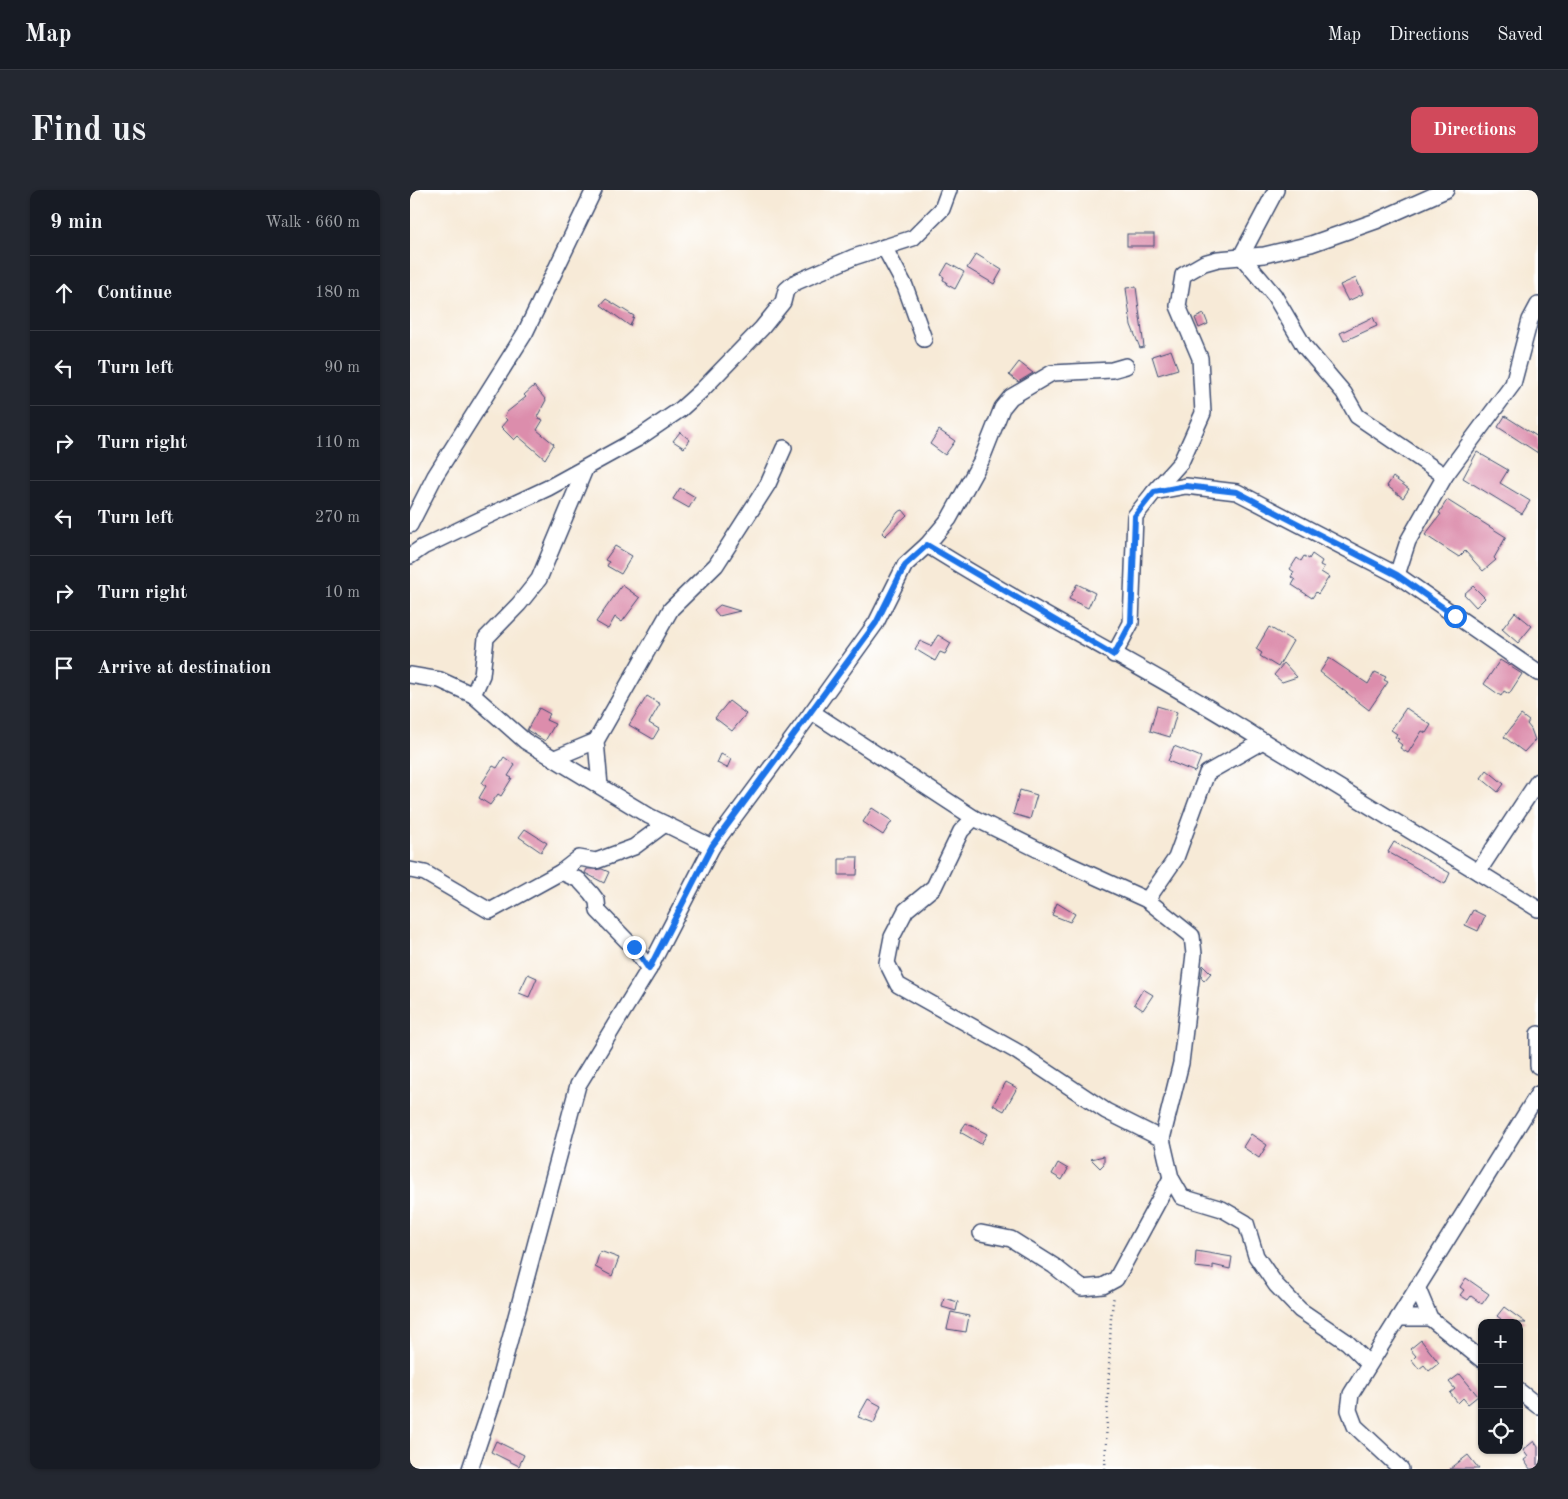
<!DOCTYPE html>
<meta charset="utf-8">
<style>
body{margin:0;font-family:"Old Standard TT",serif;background:#242831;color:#f1f3f6}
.controls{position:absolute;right:15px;bottom:15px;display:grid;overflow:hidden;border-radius:10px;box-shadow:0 1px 4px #0004}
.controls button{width:45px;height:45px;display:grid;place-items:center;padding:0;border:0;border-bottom:1px solid #363941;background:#171b24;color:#f1f3f6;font:25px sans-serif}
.stop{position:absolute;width:15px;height:15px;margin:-11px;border:4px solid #1a73e8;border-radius:50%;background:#fff}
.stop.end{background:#1a73e8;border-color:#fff;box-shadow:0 1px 5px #0008}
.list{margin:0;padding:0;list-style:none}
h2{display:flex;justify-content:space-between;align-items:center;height:65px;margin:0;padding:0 20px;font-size:21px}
h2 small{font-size:16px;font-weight:400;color:#9ea1a6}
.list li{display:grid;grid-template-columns:32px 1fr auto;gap:15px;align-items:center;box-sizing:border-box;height:75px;padding:0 20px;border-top:1px solid #363941}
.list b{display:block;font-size:19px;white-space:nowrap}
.list em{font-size:16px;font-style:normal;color:#9ea1a6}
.icon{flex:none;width:28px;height:28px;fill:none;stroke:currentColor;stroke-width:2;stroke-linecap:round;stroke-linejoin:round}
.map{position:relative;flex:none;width:1128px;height:1279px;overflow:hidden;border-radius:10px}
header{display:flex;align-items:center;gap:30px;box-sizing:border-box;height:70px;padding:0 25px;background:#171b24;border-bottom:1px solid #363941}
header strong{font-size:24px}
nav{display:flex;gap:28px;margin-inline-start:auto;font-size:18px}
.intro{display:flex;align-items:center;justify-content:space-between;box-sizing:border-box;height:120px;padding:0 30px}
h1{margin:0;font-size:35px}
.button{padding:12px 22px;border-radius:10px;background:#d1495b;color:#fff;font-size:18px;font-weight:700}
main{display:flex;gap:30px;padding:0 30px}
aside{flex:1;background:#171b24;border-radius:10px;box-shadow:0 1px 4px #0004}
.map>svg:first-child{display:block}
.building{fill:#dc8dac}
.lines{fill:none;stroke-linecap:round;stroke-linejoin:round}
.minor-casing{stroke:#3c4b70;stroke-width:18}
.path{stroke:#3c4b70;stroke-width:2.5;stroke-dasharray:1 4;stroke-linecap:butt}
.minor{stroke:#fff;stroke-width:15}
.route{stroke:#1a73e8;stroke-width:6}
</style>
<header>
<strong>Map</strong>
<nav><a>Map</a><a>Directions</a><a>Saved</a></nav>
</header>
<div class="intro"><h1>Find us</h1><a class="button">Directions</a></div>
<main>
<aside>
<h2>9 min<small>Walk · 660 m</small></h2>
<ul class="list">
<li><svg class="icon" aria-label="ahead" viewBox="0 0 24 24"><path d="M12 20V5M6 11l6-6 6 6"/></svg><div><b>Continue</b></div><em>180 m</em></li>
<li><svg class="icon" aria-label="left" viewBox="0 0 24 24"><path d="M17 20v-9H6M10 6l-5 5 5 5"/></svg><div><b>Turn left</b></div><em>90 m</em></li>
<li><svg class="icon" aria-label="right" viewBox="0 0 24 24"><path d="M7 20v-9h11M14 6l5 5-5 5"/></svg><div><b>Turn right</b></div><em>110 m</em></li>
<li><svg class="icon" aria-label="left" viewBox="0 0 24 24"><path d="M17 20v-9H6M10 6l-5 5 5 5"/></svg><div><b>Turn left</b></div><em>270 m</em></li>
<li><svg class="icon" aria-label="right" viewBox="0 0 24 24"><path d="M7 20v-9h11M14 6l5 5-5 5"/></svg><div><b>Turn right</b></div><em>10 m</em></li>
<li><svg class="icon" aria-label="arrive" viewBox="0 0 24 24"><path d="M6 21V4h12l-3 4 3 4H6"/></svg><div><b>Arrive at destination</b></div></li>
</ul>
</aside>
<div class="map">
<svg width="1128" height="1279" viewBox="0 0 1128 1279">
<rect width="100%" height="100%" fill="#fff"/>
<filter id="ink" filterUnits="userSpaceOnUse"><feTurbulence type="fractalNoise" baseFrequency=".02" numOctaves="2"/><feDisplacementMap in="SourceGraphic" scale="10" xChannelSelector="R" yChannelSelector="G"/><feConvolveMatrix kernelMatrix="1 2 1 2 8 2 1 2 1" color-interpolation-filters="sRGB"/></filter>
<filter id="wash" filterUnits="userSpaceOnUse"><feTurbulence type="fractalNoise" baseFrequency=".0096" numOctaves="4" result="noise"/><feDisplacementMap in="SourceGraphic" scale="20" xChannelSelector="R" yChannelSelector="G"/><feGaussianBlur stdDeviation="1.12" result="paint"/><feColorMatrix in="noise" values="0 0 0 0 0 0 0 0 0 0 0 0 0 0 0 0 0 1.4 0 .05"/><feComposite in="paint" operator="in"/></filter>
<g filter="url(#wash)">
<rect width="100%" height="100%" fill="#f7ead7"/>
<g id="blocks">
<!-- building -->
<g class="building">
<rect x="717" y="44" width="27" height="12"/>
<polygon points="566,64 592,80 584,94 557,78"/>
<polygon points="538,73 554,82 545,99 536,94 537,92 533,90 534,87 531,85"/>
<polygon points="946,88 953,104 938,111 930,95"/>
<polygon points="726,97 734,157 730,158 721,135 716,98"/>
<polygon points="196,109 224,126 220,136 191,115"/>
<polygon points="794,124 798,134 789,138 785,128"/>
<polygon points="963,127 967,136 934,151 930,143"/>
<polygon points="761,160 768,179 748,185 742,166"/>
<polygon points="609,172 623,183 608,192 599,185"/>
<polygon points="124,196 136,210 127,227 133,230 127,240 144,254 135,269 108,246 104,250 91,237 97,230 94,227 97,222 116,207 114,205"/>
<polygon points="1095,226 1128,247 1128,263 1088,237"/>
<polygon points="529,240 545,251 535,265 520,254"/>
<polygon points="270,242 280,250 274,258 263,251"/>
<polygon points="1067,262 1098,280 1090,293 1120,311 1112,324 1053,288"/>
<polygon points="983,287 999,299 993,308 977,296"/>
<polygon points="270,298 285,307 279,318 263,309"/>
<polygon points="1037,310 1096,347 1084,368 1086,370 1073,381 1055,361 1049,367 1015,345 1031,324 1029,323"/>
<polygon points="493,320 497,325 475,346 472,343 488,322"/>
<polygon points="205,356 222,366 211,384 197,376 199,372 195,370"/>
<polygon points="902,364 912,371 910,375 914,377 911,382 919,387 908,404 906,402 902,408 882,395 885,390 881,387 884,382 880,379 887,368 891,371 894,366 899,369"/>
<polygon points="667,394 685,403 678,418 659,409"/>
<polygon points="212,395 230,408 212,432 205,427 198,439 186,432"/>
<polygon points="1063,396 1075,408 1066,417 1054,404"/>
<polygon points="310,415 330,421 309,426 304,420"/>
<polygon points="1105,422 1122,436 1108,453 1092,439"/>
<polygon points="859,437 883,451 868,477 850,466 852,463 846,459"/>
<polygon points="528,445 541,453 535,464 530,462 525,471 505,459 510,451 521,456"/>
<polygon points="919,468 958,494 965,482 976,487 974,490 978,492 959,520 910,482"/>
<polygon points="1090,470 1112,484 1099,504 1094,501 1091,506 1074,494"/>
<polygon points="874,473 887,487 872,492 864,485"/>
<polygon points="237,506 250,514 239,533 249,539 243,549 219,535"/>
<polygon points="319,511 336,524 322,541 305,528"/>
<polygon points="747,516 767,522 760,547 740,541"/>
<polygon points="129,518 140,524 136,530 145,534 135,551 117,540"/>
<polygon points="996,518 1021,535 1016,543 1012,541 998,563 990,558 992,555 987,551 989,549 985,547 987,544 981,540"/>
<polygon points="1111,525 1119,531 1117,534 1121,539 1125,550 1114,562 1094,547"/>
<polygon points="764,556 791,567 785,582 758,571"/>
<polygon points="311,564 321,569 317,578 307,573"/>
<polygon points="94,567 105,575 98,586 102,588 91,606 88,604 80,615 69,608 76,596 72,593 83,576 87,578"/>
<polygon points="1077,580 1094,594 1088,602 1071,588"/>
<polygon points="610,600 627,605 620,629 603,624"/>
<polygon points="462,618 482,631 473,645 453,632"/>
<polygon points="115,639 137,653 131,662 109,647"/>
<polygon points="984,652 1040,683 1035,694 978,662"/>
<polygon points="437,667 448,667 447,685 429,685 429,669 437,669"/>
<polygon points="177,679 192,679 199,682 194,693 175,683"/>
<polygon points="647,713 665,724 660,732 642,725"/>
<polygon points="1063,720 1075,726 1068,741 1055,735"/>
<polygon points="793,775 801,783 794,791 791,788"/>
<polygon points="118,784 127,788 119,807 109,803"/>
<polygon points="733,799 743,805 733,820 724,814"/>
<polygon points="596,892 607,898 594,921 583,915"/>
<polygon points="556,933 577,944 571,954 550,942"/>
<polygon points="841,944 857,955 849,968 833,957"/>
<polygon points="694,966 694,974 690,978 681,969"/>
<polygon points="648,973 658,979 652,990 642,984"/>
<polygon points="190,1061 209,1068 202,1086 185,1077"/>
<polygon points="786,1061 822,1067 820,1079 803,1075 803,1079 785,1077"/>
<polygon points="1056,1088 1079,1104 1072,1114 1061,1106 1058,1110 1050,1105 1054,1100 1050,1097"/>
<polygon points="534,1108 548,1112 546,1121 532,1117"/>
<polygon points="1094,1117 1116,1133 1088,1133 1091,1129 1087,1126"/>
<polygon points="541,1122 559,1126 556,1142 537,1139"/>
<polygon points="1011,1150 1029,1173 1019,1181 1014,1175 1009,1179 1002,1170 1006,1166 1000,1159"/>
<polygon points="1050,1184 1068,1206 1058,1214 1053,1208 1048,1213 1040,1203 1045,1199 1039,1192"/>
<polygon points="458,1209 471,1216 464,1233 448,1227"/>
<polygon points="86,1251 114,1265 109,1276 81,1262"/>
<polygon points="1124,1251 1128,1257 1128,1279 1120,1279 1114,1270 1118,1267 1113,1260"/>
<polygon points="1058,1265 1069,1279 1040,1279"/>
</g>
</g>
</g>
<g filter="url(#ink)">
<use href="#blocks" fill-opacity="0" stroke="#3c4b70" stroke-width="1"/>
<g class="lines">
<defs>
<g id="minor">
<polyline points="866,0 831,66 864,105 894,156 934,203 947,226 1035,286"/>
<polyline points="474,57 495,96 514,149"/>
<polyline points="744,302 771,272 793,223 790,168 768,116 773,85 794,73 808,69 854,65 901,54 966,31 1036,0"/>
<polyline points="0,335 25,286 115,143 184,0"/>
<polyline points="517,355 539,329 571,271 592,218 601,207 642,183 702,180 716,176"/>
<polyline points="0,366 13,357 63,333 138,298 227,249 271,219 291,201 352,138 373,112 376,100 384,93 444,67 503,48 532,19 539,0"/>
<polyline points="987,385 998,351 1035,286 1103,194 1120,130 1128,115"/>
<polyline points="704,465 721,433 725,326 744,302 776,296 827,302 987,385 1128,483"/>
<polyline points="0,485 30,490 63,505 115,551 239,626 302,657 402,522 564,628 651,671 737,710 782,746 784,764 771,873 752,949 761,988 772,1007 812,1019 836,1033 846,1066 866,1095 890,1120 937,1152 959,1174"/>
<polyline points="63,505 72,485 76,448 109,414 129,389 175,279"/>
<path d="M402 522 466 433 495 375 517 355C627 425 744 481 853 551L797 583 766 668 737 710"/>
<polyline points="853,551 1068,682"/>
<polyline points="145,568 186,551"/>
<polyline points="1128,591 1068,682 1128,719"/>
<polyline points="190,596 186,551 261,419 306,375 358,294 374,258"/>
<polyline points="564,628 551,641 524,697 496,720 482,747 477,773 488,795 606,861 696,921 752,949"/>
<polyline points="0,680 15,683 80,721 151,682 169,690 181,703 187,711 188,721 223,757 239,779"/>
<polyline points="151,682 169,668 186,671 224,657 255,634"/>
<polyline points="1128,844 1128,876"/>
<polyline points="571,1043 601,1049 644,1076 672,1098 693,1096 706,1089 761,988"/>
<polyline points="1007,1097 1020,1128 1072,1170"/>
<polyline points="988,1128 1020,1128"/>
<polyline points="1109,1201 1128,1216"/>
<polyline points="60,1279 85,1205 168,895 239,779 302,657"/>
<polyline points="991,1279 945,1236 939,1220 941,1204 1128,904"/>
</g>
</defs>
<!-- minor casing -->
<use href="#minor" class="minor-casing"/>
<!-- path -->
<polyline class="path" points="695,1279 701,1128 704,1105"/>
<!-- minor -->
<use href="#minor" class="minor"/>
</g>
</g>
<g class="lines" filter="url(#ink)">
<!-- route -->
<polyline class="route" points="224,757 239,779 302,656 466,433 495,375 517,355 704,465 721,433 725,326 744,302 776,296 827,302 987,385 1045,426"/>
</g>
</svg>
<div class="controls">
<button>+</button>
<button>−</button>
<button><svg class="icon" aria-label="locate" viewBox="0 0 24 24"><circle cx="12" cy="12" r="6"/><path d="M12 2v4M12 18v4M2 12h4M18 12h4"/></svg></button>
</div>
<div class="stop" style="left:1045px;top:426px"></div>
<div class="stop end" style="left:224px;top:757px"></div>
</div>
</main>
